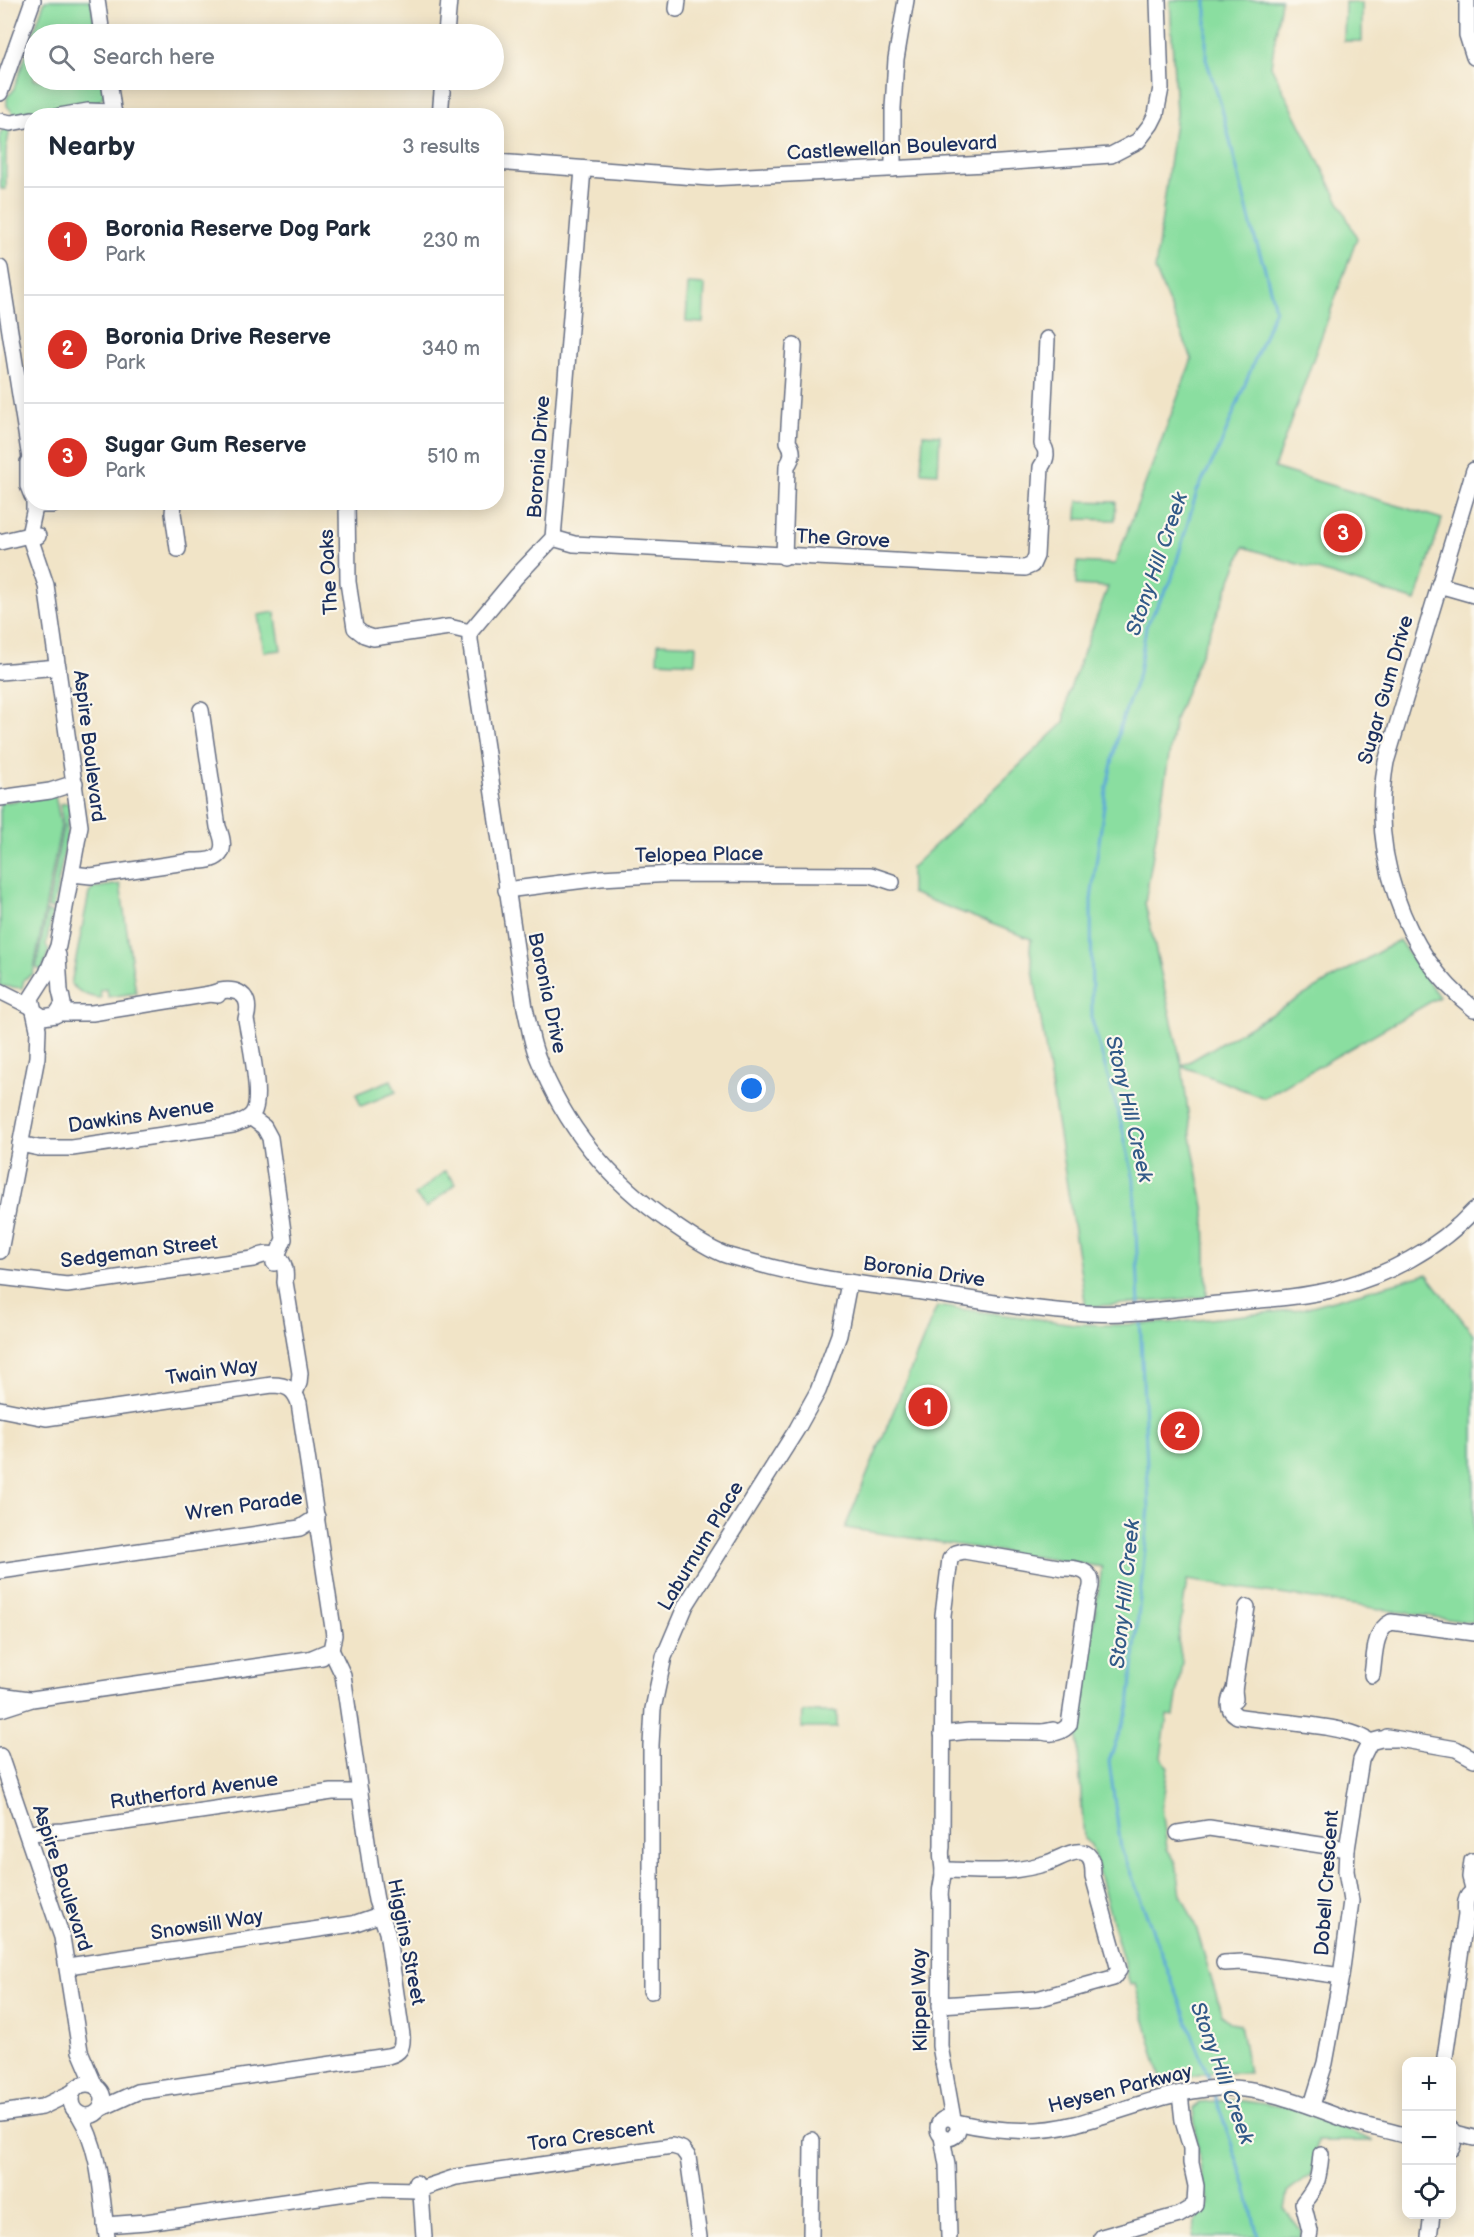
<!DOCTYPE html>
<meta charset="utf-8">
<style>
body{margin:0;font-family:"Balsamiq Sans",sans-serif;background:#f6f6f7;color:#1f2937}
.controls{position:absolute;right:18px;bottom:18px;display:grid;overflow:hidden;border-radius:12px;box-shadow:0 3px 15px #0003}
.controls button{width:54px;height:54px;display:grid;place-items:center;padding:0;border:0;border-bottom:2px solid #e0e1e3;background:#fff;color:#1f2937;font:30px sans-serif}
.you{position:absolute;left:752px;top:1089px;width:21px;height:21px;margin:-15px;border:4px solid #fff;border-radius:50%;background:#1a73e8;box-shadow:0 0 0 9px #1a73e833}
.badge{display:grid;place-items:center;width:39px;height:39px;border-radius:50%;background:#d93025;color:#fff;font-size:20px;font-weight:700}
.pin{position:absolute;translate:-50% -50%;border:3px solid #fff;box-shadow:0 2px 6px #0006}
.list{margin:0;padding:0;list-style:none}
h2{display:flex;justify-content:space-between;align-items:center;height:78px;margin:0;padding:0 24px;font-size:26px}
h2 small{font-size:20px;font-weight:400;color:#747a83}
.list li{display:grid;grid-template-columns:39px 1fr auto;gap:18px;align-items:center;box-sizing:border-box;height:108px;padding:0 24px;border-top:2px solid #e0e1e3}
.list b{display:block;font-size:22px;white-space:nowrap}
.list p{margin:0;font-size:20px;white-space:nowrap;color:#747a83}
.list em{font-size:20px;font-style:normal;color:#747a83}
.icon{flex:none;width:33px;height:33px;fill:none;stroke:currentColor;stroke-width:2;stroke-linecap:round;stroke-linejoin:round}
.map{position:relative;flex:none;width:1474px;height:2237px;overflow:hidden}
.search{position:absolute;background:#fff;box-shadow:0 3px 15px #0003;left:24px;top:24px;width:480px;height:66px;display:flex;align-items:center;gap:15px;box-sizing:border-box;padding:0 21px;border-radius:33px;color:#747a83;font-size:22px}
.panel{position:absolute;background:#fff;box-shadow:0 3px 15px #0003;left:24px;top:108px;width:480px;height:402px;border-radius:24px}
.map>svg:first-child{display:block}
.green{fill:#8adea0;stroke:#52867f;stroke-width:1.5}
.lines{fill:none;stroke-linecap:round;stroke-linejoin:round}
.stream{stroke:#5eabd7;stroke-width:3}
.minor-casing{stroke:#666e83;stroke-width:18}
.minor{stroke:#fff;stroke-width:15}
.labels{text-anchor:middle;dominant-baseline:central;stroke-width:4.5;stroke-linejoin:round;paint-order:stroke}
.street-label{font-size:20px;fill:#1b2f5e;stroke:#fbf7ec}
.water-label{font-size:21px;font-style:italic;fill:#325a88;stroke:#fbf7ec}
</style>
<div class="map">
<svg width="1474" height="2237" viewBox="0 0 1474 2237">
<rect width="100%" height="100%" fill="#fbf7ec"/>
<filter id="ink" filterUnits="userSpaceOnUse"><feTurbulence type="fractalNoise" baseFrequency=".0167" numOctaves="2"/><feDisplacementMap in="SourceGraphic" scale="12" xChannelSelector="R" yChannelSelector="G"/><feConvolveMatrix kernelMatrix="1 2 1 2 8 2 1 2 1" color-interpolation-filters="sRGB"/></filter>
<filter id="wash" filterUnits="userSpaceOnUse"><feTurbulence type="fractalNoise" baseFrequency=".008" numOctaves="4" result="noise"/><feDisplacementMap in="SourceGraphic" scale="24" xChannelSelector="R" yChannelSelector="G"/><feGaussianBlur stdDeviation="1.35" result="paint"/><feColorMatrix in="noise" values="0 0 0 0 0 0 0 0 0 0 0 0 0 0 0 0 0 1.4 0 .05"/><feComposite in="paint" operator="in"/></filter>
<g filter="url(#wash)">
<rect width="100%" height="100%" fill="#f1e4c7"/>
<!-- green -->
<g class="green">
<polygon points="45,0 91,0 96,34 34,34 34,80 103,80 104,96 97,103 89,106 15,115 7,106 7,97 13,91"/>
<polygon points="1170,0 1281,0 1271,66 1357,238 1274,468 1442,519 1416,601 1244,547 1175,719 1145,903 1182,1066 1399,940 1439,997 1264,1098 1182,1066 1192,1143 1205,1212 1207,1297 1086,1307 1030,950 1031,939 911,893 911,868 1064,723 1068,694 1108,587 1076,585 1077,562 1115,564 1192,359 1155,270 1176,114"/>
<polygon points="1345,2 1362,3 1362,41 1344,41"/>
<polygon points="10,128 6,151 6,189 1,189 0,133 4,129"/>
<polygon points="688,284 705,285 703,323 686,322"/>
<polygon points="923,434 940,435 938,473 921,472"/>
<polygon points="1078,501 1116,502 1115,520 1077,519"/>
<polygon points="275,612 281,650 264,652 258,615"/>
<polygon points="658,643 696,645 695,663 657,661"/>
<polygon points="55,795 61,826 33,974 24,979 22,988 0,986 0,803"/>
<polygon points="69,803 70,811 68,816 67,836 53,909 48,908 63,826 60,804"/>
<path d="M120 884 136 993 108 997 107 989 100 990 101 998C88 997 80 993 71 984L89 893 94 888Z"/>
<polygon points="47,911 52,914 46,945 49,951 42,970 36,968"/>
<polygon points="391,1080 396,1092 361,1106 356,1094"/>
<polygon points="445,1171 456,1184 426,1208 415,1195"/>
<polygon points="1427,1274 1474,1335 1474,1623 1187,1580 1178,1640 1182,1661 1174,1716 1167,1715 1161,1757 1168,1767 1162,1807 1167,1849 1176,1862 1181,1894 1196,1927 1222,2015 1230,2022 1240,2024 1249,2073 1207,2073 1162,2083 1135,1984 1130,1985 1091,1845 1084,1839 1077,1734 1102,1567 845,1528 937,1306 1075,1324 1115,1325 1181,1322 1301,1309"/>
<polygon points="803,1712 837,1712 837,1728 802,1728"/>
<polygon points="1235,2100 1294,2108 1374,2141 1317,2141 1311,2175 1288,2192 1285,2210 1301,2230 1300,2237 1193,2237 1195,2222 1209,2205 1201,2172 1193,2109 1199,2102"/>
</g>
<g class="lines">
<!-- stream -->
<g class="stream">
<polyline points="1139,1307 1134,1180 1121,1123 1092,1020 1091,900 1106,791 1120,726 1139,673 1146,626 1171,581 1197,491 1220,447 1275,309 1265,269 1252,229 1221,105 1206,59 1206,0"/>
<polyline points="1140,1317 1149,1508 1129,1707 1109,1761 1121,1848 1211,2083"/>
<polyline points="1215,2095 1246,2187 1258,2237"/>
</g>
</g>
</g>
<g filter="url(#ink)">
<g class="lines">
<defs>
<g id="minor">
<polyline points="97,0 102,34"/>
<polyline points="1467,0 1467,35 1474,57"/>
<polyline points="677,9 678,0"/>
<polyline points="446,34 449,0"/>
<polyline points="109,80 114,116"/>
<polyline points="0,93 33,0"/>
<polyline points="59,116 88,111 114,112"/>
<polyline points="440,116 443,80"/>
<polyline points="0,121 11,123 32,119"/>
<polyline points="496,162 709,178 986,164 1111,155 1138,141 1151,124 1156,114 1161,88 1158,0"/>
<path d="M583 169 553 538 516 577 470 632V640L525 1008C529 1024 531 1041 537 1056 564 1125 610 1182 671 1223 687 1234 705 1247 723 1254 734 1258 745 1260 756 1263 808 1278 861 1284 915 1291 972 1299 1029 1310 1086 1313 1127 1315 1168 1309 1208 1305 1250 1300 1295 1299 1335 1289 1386 1276 1438 1249 1474 1210"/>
<polyline points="893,169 893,108 896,59 906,0"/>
<polyline points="0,268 32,471"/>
<polyline points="28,462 28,486 32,496"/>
<path d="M1474 470 1386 762C1370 851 1401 952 1474 1009"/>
<polyline points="34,502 34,512 29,535 46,585 80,826 58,946 47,973 31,998 34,1011 43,1017 56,1015 63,1004 61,994"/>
<polyline points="174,502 173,513 178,549"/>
<polyline points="347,502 348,582 355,628 364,635 373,638 449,627 470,632"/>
<polyline points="35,505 53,505 59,502"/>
<path d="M553 538 574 544 1025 568 1032 565 1036 556 1041 467C1047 459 1048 451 1042 444L1047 339"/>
<polyline points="0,542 29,535 38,536"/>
<path d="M784 557 787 466C793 458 794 450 788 442L794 346"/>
<polyline points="1439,585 1474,595"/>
<polyline points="0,672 58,667"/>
<polyline points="0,798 50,791 75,783"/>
<path d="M72 874 91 876 193 861C220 862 229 853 218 827L201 710"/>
<polyline points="506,890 601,878 672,874 871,875 892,882"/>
<polyline points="58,955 60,991"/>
<polyline points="0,991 32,1007"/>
<polyline points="58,1013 92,1013 210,994 218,995"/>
<polyline points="250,1117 264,1127 270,1138 284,1239 274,1263"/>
<path d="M20 1144 39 1148H72L233 1125C240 1122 249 1120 253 1113 263 1098 249 1038 246 1019 254 990 231 986 210 994"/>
<polyline points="0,1251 37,1057 38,1029 34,1011"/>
<path d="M0 1277 67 1285 253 1259C274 1248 288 1258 285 1282L300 1373 299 1383 295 1393"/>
<path d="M0 1409 46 1418 272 1385C287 1385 294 1389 299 1403L334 1635 331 1650 312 1658"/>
<polyline points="0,1571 300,1528 317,1517"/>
<path d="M1372 1675C1375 1657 1373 1631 1391 1622L1474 1633"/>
<path d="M1234 1690C1228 1700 1226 1709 1237 1716 1266 1722 1351 1724 1370 1742"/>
<polyline points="0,1695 29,1699"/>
<polyline points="1235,1699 1234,1690 1247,1607"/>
<polyline points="1,1709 32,1699 322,1657"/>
<polyline points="942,1734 969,1731 1043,1732 1053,1730"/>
<polyline points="1387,1737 1456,1749 1474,1759"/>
<polyline points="0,1756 62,1937 80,2051 95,2086"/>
<polyline points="27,1833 63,1831 332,1792 360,1792"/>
<polyline points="1178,1833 1209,1828 1347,1849"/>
<polyline points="1472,1861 1470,1877 1474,1892"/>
<polyline points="1224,1963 1243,1962 1341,1976"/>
<polyline points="68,1966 353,1924 382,1914"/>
<polyline points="651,1991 651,1745 653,1709 664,1657 686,1605 797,1429 818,1391 839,1335 849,1283"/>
<path d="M940 2005 1037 1999 1113 1978 1119 1970 1093 1876C1093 1867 1093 1854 1082 1852 1071 1850 1057 1860 1047 1863 1011 1874 985 1871 949 1870L943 1872"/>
<path d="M1445 2057 1466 1915C1465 1906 1464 1896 1474 1891"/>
<circle cx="87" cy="2100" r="16"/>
<polyline points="1312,2105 1325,2063 1341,1976 1351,1901 1346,1871 1347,1849 1361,1760 1370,1742 1381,1739 1394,1739"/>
<path d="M102 2108 137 2092 388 2056C400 2053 403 2048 402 2035L387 1932 376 1900 373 1883 343 1675 331 1650"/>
<polyline points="0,2113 42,2107 73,2092"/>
<path d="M79 2115C101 2150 101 2196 107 2237"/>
<circle cx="948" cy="2128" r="10"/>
<path d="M953 2119 940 2046 941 1902C938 1889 943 1884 943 1872 943 1863 940 1856 942 1847L943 1615 950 1559 956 1553 964 1551 1064 1568C1086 1568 1098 1575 1087 1598L1069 1725C1061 1733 1053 1735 1043 1732"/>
<path d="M956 2122C994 2131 1037 2134 1075 2124 1121 2112 1168 2091 1217 2088 1266 2086 1308 2106 1353 2122 1371 2128 1389 2130 1406 2136"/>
<polyline points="1452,2130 1455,2137 1452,2148"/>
<polyline points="1454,2133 1474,2138"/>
<polyline points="942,2137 947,2165 949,2237"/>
<polyline points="416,2183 421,2193 424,2237"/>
<polyline points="105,2225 146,2222 374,2189 417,2190 456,2177 672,2146 682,2149 688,2157 699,2237"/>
<polyline points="811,2237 812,2140"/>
<polyline points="1102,2237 1179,2215 1189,2209 1195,2204 1196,2186 1191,2163 1191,2148 1183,2121 1180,2094"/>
<path d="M1309 2237 1310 2231 1303 2203C1318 2185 1319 2178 1321 2154"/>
<polyline points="1429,2237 1432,2214"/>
</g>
</defs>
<!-- minor casing -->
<use href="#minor" class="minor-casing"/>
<!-- minor -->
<use href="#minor" class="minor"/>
</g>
</g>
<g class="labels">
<!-- street labels -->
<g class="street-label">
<text transform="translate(892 148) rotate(-3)">Castlewellan Boulevard</text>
<text transform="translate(539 457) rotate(-86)">Boronia Drive</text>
<text transform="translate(843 539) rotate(3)">The Grove</text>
<text transform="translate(329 572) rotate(-93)">The Oaks</text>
<text transform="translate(1386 690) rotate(-74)">Sugar Gum Drive</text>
<text transform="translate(89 746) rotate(83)">Aspire Boulevard</text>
<text transform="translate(699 855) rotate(-1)">Telopea Place</text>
<text transform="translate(547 993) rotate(78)">Boronia Drive</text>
<text transform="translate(141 1116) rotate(-8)">Dawkins Avenue</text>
<text transform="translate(139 1252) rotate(-7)">Sedgeman Street</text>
<text transform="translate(924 1272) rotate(8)">Boronia Drive</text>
<text transform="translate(212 1372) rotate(-8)">Twain Way</text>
<text transform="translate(244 1506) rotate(-8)">Wren Parade</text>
<text transform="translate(701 1546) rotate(-59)">Laburnum Place</text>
<text transform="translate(194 1791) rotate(-8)">Rutherford Avenue</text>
<text transform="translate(62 1878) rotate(72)">Aspire Boulevard</text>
<text transform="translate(1327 1883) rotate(-86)">Dobell Crescent</text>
<text transform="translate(207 1925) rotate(-9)">Snowsill Way</text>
<text transform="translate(406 1942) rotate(79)">Higgins Street</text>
<text transform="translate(920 2000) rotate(-91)">Klippel Way</text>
<text transform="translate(1120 2089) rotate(-14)">Heysen Parkway</text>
<text transform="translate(591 2136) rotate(-8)">Tora Crescent</text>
</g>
<!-- water labels -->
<g class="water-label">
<text transform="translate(1157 564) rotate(-71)">Stony Hill Creek</text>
<text transform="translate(1129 1109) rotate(77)">Stony Hill Creek</text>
<text transform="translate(1125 1594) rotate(-84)">Stony Hill Creek</text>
<text transform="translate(1222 2073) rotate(70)">Stony Hill Creek</text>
</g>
</g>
</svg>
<div class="controls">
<button>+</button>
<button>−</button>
<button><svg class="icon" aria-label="locate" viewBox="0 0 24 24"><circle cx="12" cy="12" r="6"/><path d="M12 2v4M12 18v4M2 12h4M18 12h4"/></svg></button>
</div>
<div class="you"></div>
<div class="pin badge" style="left:928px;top:1407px">1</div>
<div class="pin badge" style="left:1180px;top:1431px">2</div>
<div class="pin badge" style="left:1343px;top:533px">3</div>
<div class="search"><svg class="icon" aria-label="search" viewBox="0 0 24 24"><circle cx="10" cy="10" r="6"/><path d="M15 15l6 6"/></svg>Search here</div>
<section class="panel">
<h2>Nearby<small>3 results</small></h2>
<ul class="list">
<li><span class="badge">1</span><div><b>Boronia Reserve Dog Park</b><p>Park</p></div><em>230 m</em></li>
<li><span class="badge">2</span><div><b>Boronia Drive Reserve</b><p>Park</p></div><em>340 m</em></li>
<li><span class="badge">3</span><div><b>Sugar Gum Reserve</b><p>Park</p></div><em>510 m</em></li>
</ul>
</section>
</div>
